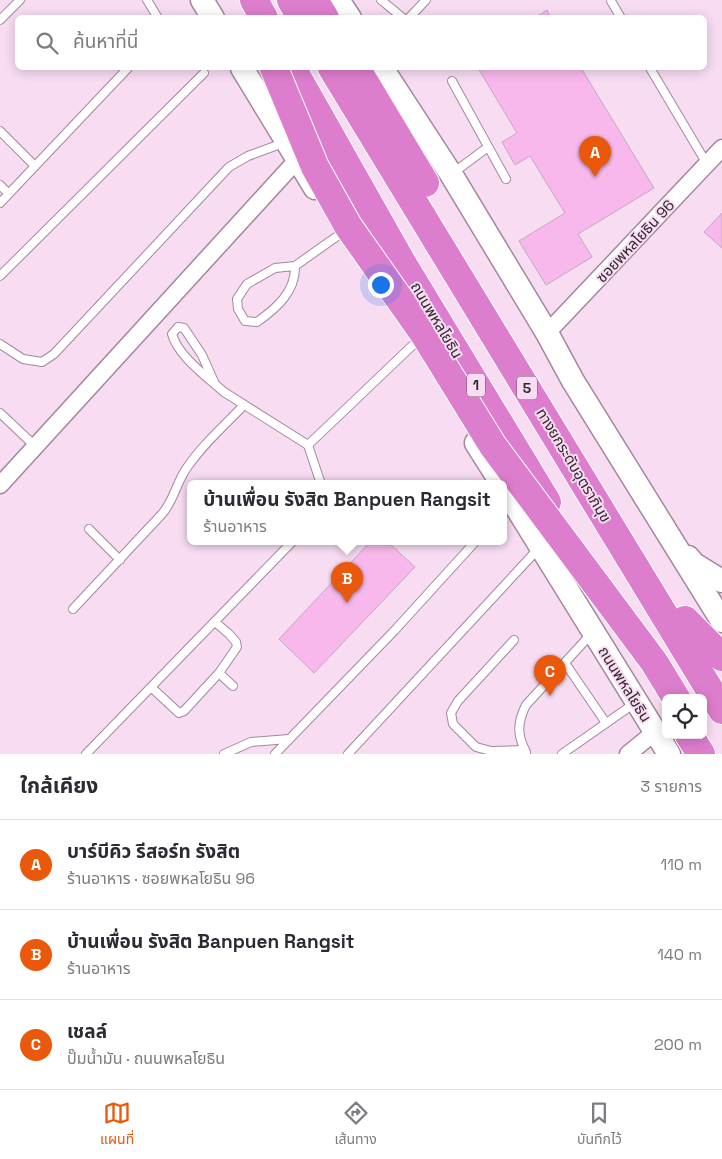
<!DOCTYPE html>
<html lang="th">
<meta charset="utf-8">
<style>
body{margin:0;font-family:"Space Grotesk","Noto Sans Thai",sans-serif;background:#f7f7f7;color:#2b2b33}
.controls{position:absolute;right:15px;bottom:15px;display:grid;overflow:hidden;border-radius:8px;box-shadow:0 2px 12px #0003}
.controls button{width:45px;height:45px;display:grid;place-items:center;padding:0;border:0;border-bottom:1px solid #e1e1e2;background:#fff;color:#2b2b33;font:25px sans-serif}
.you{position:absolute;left:380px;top:284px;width:18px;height:18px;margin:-12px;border:4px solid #fff;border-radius:50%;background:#1a73e8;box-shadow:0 0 0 8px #1a73e833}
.badge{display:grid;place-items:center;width:32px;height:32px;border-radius:50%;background:#ea580c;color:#fff;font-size:16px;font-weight:700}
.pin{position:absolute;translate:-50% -41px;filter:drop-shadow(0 1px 2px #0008)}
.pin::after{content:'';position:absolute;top:26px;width:18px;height:15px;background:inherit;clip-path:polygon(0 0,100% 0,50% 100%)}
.popup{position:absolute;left:187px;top:480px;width:320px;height:65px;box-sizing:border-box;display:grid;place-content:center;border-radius:8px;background:#fff;filter:drop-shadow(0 1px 4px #0005);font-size:16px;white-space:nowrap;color:#7c7c81}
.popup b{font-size:19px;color:#2b2b33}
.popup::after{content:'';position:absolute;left:50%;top:100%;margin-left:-10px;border:10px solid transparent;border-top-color:#fff}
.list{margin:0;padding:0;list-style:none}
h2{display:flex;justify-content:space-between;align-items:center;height:65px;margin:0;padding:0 20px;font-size:21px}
h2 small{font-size:16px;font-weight:400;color:#7c7c81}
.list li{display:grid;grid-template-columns:32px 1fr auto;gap:15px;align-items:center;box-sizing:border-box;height:90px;padding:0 20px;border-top:1px solid #e1e1e2}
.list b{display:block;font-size:19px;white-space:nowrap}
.list p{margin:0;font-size:16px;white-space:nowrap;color:#7c7c81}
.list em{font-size:16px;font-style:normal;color:#7c7c81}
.icon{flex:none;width:28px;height:28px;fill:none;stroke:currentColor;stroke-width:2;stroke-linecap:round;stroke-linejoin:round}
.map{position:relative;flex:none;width:722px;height:754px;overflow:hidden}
.search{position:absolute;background:#fff;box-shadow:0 2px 12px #0003;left:15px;right:15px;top:15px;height:55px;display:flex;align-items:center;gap:12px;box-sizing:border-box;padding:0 18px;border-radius:8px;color:#7c7c81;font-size:19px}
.sheet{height:335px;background:#fff}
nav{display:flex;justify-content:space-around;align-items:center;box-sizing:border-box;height:70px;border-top:1px solid #e1e1e2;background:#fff;font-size:14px;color:#7c7c81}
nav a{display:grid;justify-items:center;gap:2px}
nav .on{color:#ea580c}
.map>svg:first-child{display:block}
.building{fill:#f8b8ec;stroke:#c3a9be}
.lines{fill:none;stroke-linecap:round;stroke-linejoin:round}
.lane-casing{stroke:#a2889c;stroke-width:10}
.street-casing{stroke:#a2889c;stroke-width:19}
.secondary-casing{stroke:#a2889c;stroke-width:25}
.highway-casing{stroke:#fff;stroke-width:30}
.lane{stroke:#fff;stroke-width:8}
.street{stroke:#fff;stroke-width:16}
.secondary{stroke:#fff;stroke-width:22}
.highway{stroke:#dd7dcd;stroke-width:28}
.highway-bridge-casing{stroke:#fff;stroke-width:30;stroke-linecap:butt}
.highway-bridge{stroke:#dd7dcd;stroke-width:28}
.labels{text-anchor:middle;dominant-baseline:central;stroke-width:4;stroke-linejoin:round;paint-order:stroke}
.shield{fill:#f8dcf2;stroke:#6c5d69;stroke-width:1}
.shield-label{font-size:14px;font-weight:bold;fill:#30262e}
.street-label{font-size:15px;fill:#30262e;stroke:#f8dcf2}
</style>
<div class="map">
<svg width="722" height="754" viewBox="0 0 722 754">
<rect width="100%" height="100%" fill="#f8dcf2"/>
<!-- building -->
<g class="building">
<polygon points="547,10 551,18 535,18"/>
<polygon points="478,68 581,68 654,188 578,234 592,257 546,285 519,241 565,213 530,156 515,165 502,142 517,133"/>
<polygon points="722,213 722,248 704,232"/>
<polygon points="370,542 388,542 415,567 314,673 279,639"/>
</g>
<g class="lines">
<defs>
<g id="lane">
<polyline points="147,0 158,18"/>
<polyline points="381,0 403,18"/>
<polyline points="611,1 621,18"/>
<polyline points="409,18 426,0"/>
<polyline points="0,20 20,0"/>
<polyline points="650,68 707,164"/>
<polyline points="452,81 506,179"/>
<polyline points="0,131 35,166"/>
<polyline points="453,173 488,147"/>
<polyline points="0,185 8,193"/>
<polyline points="0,203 128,68"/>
<path d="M295 266C296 291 277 308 257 322L245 321 238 309 237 299 247 284 275 268 295 266 343 232"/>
<polyline points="0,276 204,73"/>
<polyline points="0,344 23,359 42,362 54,354 229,167 248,156 286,142"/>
<path d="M215 384 202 355 184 328 178 327 172 334C178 356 206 376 224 392L308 445 415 343"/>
<polyline points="0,413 36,447"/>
<polyline points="308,445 321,484"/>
<polyline points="89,529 120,560"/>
<path d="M73 609 162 514C174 500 176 484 186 469 202 445 224 426 244 405"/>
<polyline points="215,622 229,634 236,642 237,647 219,673 233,686"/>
<polyline points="514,640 458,701 451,713 453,724 476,747 491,751 525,750"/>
<polyline points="565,663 606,723"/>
<polyline points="152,688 179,713 184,711 219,673"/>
<path d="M526 752C517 735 517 723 526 705L592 633"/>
<polyline points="86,754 292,542"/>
<polyline points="224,754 251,742 289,739"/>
<polyline points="275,754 395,630 475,542"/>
<polyline points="348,754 539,548"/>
<polyline points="562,754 635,703"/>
</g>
<g id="street">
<polyline points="547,333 722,148"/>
<polyline points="0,485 297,160"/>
<polyline points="628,754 655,732"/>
</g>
<g id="secondary">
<polyline points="202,0 213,18"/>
<polyline points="338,0 350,18"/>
<polyline points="242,68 315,188"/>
<polyline points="382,68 451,174 547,333 573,381 722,621"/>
<polyline points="476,443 502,484"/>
<polyline points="503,486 669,754"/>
<polyline points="688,557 694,564 722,581"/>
</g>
<g id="highway">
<polyline points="254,0 264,18"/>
<polyline points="291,0 301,18"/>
<polyline points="314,0 325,18"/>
<polyline points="292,68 401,261 547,502"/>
<polyline points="332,68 722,710"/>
<polyline points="356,68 425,183"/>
<polyline points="685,620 722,657"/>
<polyline points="689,735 701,754"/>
</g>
</defs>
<!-- lane casing -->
<use href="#lane" class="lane-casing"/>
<!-- street casing -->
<use href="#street" class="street-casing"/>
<!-- secondary casing -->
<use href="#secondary" class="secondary-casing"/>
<!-- highway casing -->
<use href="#highway" class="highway-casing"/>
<!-- lane -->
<use href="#lane" class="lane"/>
<!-- street -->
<use href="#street" class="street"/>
<!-- secondary -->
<use href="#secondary" class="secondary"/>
<!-- highway -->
<use href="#highway" class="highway"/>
<defs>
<polyline id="highway-bridge" points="274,68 315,167 348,226 424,334 493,446 654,662 676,698"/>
</defs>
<!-- highway-bridge casing -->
<use href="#highway-bridge" class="highway-bridge-casing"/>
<!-- highway-bridge -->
<use href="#highway-bridge" class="highway-bridge"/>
</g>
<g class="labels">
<!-- shield labels -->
<g class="shield">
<rect x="467" y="373.5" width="18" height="23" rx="4"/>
<rect x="517" y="376.5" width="20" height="23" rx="4"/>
</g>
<g class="shield-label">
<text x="476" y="385">1</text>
<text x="527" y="388">5</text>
</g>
<!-- street labels -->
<g class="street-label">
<text transform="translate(635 241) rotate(-47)">ซอยพหลโยธิน 96</text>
<text transform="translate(437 320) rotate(59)">ถนนพหลโยธิน</text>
<text transform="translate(574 465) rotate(59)">ทางยกระดับอุตราภิมุข</text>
<text transform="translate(625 684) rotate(58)">ถนนพหลโยธิน</text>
</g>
</g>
</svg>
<div class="controls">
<button><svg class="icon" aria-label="locate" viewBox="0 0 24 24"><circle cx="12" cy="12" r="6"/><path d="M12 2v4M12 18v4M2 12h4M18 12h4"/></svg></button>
</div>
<div class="you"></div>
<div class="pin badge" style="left:595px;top:177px">A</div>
<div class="pin badge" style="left:347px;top:603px">B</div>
<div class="popup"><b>บ้านเพื่อน รังสิต Banpuen Rangsit</b>ร้านอาหาร</div>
<div class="pin badge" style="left:550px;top:696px">C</div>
<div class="search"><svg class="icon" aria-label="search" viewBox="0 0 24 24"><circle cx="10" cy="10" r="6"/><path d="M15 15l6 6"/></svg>ค้นหาที่นี่</div>
</div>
<section class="sheet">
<h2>ใกล้เคียง<small>3 รายการ</small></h2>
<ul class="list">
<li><span class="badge">A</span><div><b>บาร์บีคิว รีสอร์ท รังสิต</b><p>ร้านอาหาร · ซอยพหลโยธิน 96</p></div><em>110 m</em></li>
<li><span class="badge">B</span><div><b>บ้านเพื่อน รังสิต Banpuen Rangsit</b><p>ร้านอาหาร</p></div><em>140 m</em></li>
<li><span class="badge">C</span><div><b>เชลล์</b><p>ปั๊มน้ำมัน · ถนนพหลโยธิน</p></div><em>200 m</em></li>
</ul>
</section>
<nav>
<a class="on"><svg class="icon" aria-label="map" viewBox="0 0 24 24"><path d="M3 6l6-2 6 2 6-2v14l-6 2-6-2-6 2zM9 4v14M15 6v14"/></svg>แผนที่</a>
<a><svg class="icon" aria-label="directions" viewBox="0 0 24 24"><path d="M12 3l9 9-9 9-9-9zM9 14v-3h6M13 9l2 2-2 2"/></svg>เส้นทาง</a>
<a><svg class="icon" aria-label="saved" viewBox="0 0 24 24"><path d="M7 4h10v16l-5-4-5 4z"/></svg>บันทึกไว้</a>
</nav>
